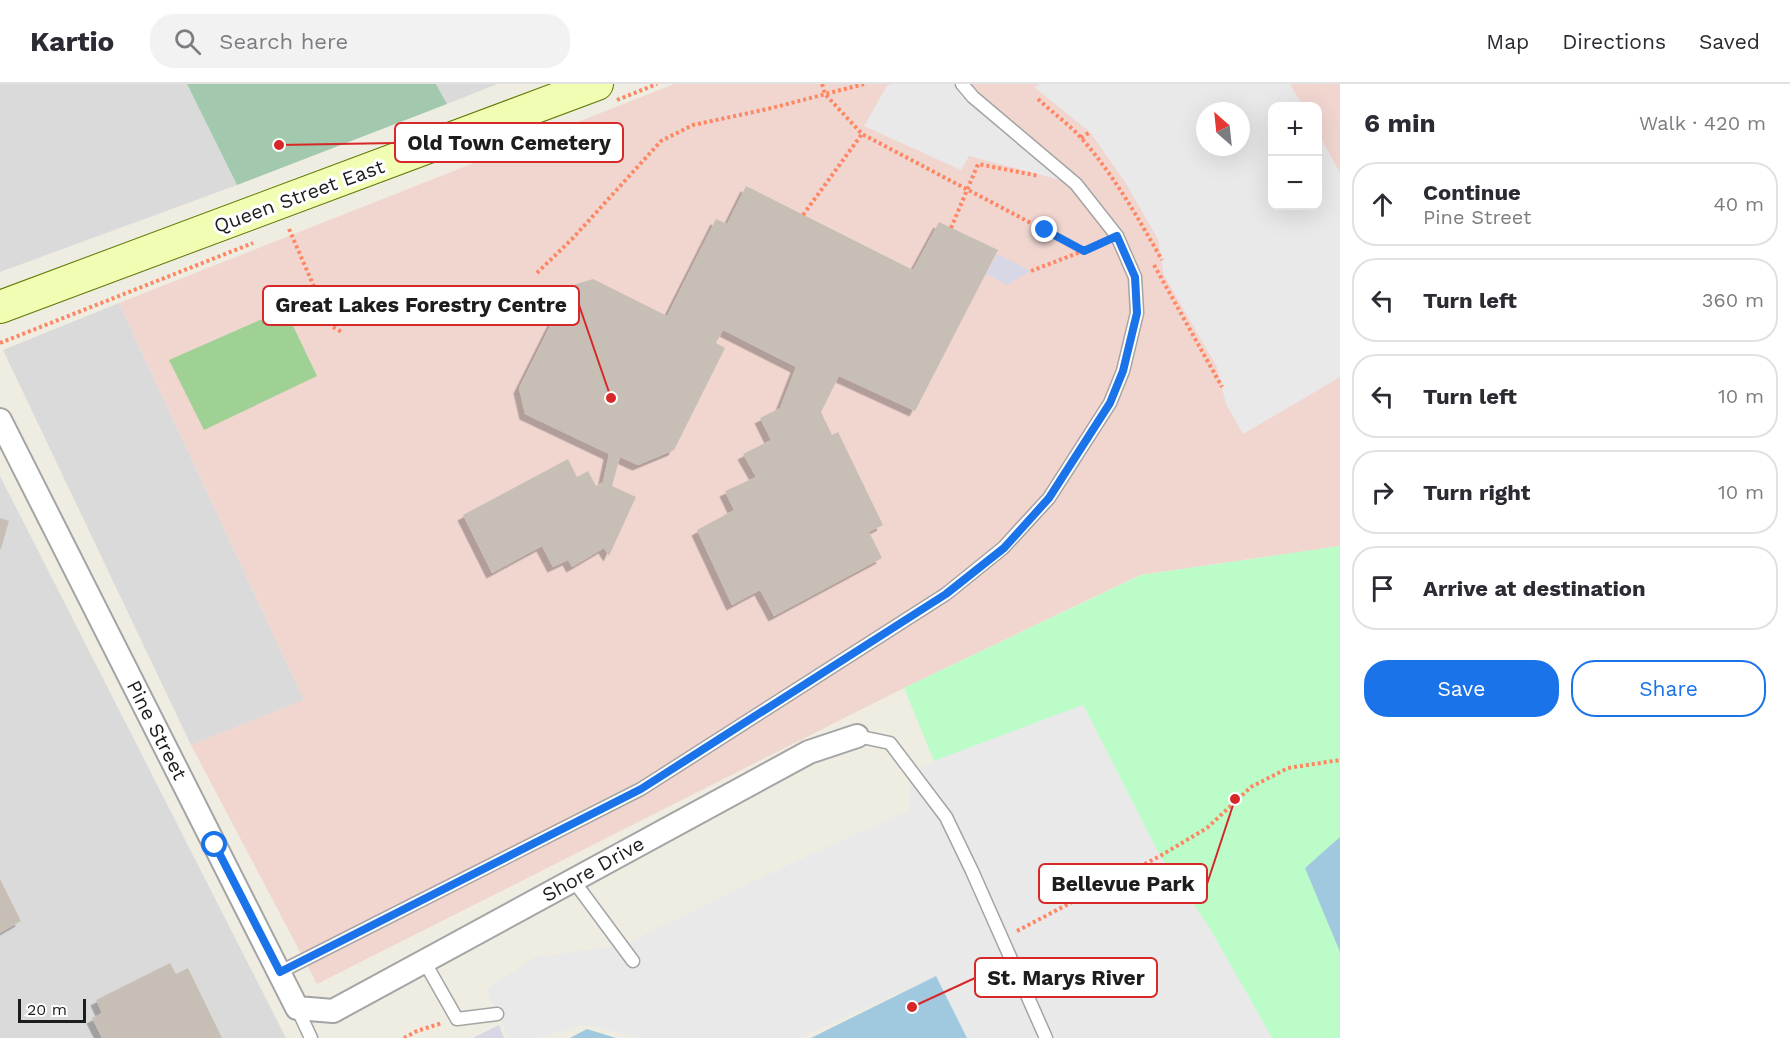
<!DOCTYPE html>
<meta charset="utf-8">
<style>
body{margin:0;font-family:"Work Sans",sans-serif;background:#f2f2f3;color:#2b2b33}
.controls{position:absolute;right:18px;top:18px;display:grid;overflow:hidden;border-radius:12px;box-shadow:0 6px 24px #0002}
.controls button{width:54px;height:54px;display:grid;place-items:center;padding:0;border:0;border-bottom:2px solid #e1e1e2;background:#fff;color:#2b2b33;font:30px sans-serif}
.compass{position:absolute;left:1196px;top:18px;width:54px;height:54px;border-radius:50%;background:#fff;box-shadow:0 6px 24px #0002;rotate:333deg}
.scale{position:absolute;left:18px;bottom:15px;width:68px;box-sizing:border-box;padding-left:6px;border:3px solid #1d1d1d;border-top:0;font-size:16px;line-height:21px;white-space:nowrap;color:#1d1d1d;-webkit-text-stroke:4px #fff;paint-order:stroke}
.stop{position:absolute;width:18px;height:18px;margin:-14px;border:4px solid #1a73e8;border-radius:50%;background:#fff}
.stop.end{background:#1a73e8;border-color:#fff;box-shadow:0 2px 6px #0008}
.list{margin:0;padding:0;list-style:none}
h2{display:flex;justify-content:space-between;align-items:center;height:78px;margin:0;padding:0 24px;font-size:26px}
h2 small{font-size:20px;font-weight:400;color:#7c7c81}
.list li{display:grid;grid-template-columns:39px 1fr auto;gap:18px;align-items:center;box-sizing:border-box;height:84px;margin:0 12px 12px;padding:0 12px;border:2px solid #e1e1e2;border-radius:24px}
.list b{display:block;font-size:22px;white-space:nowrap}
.list p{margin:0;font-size:20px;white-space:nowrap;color:#7c7c81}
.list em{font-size:20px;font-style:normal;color:#7c7c81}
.actions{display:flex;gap:12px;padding:18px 24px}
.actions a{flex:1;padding:14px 0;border:2px solid #1a73e8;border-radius:24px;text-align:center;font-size:21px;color:#1a73e8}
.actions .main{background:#1a73e8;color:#fff}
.icon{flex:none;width:33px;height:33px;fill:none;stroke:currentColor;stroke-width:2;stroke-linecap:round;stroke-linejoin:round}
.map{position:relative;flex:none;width:1340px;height:954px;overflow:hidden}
header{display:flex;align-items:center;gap:36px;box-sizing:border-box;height:84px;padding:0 30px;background:#fff;border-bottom:2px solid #e1e1e2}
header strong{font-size:28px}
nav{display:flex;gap:33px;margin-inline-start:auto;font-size:21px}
.search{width:420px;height:54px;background:#f2f2f3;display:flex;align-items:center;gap:15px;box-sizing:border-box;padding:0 21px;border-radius:24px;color:#7c7c81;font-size:22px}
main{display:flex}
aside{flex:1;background:#fff}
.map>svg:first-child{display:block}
.residential{fill:#dbdada}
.commercial{fill:#f1d6d0;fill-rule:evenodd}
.forest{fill:#9fd195}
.cemetery{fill:#a2c9ad}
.park{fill:#bcfcc9}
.parking{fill:#e9e9e9;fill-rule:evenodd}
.plaza{fill:#d8d7e5}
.water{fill:#a0c9df}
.building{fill:#c7bfb5;filter:url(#shadow)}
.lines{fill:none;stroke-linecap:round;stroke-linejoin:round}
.service-casing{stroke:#a4a4a4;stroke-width:15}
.minor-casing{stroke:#a4a4a4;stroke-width:26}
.secondary-casing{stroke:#5d7800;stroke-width:34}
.path{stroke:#ff8663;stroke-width:4;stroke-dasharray:3 3;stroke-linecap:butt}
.service{stroke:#fff;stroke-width:12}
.minor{stroke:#fff;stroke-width:22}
.secondary{stroke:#f0fdb3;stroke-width:32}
.route{stroke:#1a73e8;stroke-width:8}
.labels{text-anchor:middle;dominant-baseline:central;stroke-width:6;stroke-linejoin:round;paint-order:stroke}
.street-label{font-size:20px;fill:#1d1d1d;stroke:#fff}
.leader{fill:none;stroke:#d62828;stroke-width:2}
.callout-dot{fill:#d62828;stroke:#fff;stroke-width:2}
.callout{fill:#fff;stroke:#d62828;stroke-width:2}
.callout-label{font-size:21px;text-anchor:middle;font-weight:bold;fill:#1d1d1d}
</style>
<header>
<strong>Kartio</strong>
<div class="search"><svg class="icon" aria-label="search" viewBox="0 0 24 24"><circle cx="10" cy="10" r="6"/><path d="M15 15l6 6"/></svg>Search here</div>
<nav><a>Map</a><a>Directions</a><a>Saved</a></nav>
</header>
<main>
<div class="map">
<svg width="1340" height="954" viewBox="0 0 1340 954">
<defs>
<filter id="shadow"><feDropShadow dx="-5.5" dy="5.5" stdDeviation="0" flood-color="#0004"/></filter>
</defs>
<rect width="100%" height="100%" fill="#efece2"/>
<!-- residential -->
<g class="residential">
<polygon points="0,0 187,0 237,101 0,188"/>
<polygon points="436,0 497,0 447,20"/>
<polygon points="119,219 304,616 191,661 3,266"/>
<polygon points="0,392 286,954 0,954"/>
</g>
<!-- commercial -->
<path class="commercial" d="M674 0H1340V462L1140 491 904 604 317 900 191 661 304 616 119 219ZM1272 22H1318V122H1272ZM1205 27H1241V63H1205Z"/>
<!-- forest -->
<polygon class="forest" points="285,225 317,292 204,346 169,276"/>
<!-- cemetery -->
<polygon class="cemetery" points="187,0 436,0 447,20 237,101"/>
<!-- park -->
<polygon class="park" points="1340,462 1340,753 1306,784 1340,868 1340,954 1272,954 1207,840 1160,772 1083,621 934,677 904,604 1141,491"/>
<!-- parking -->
<g class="parking">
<polygon points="891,0 962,0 1076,100 969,72 961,86 864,42 887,2"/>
<path d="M1040 0H1290L1303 22H1272V122H1318V49L1340 89V293L1243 350 1226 320 1217 283 1164 191 1158 155 1125 98 1090 48 1034 3ZM1205 27H1241V63H1205Z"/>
<polygon points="1083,621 1160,772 1207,840 1272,954 967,954 936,892 799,954 641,954 586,941 536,954 509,954 486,905 536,873 623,861 813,769 909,727 911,686"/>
</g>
<!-- plaza -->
<g class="plaza">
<polygon points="997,170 1031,187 1007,201 986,190"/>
<polygon points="499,941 504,954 473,954"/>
</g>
<!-- water -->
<g class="water">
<polygon points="1340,753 1340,868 1305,784"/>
<polygon points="936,892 967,954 811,954"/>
<polygon points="587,945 616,954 570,954"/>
</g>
<!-- building -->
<g class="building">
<polygon points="746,102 913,186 939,138 998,166 915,327 839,292 821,328 832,351 838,348 883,441 869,448 882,474 774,532 760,506 732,521 697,446 734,426 725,407 756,393 743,370 771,356 760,334 780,324 796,283 723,246 716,259 725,264 674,366 638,381 620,373 612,402 636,413 609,472 604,464 572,483 568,476 553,483 542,462 492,489 463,431 568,375 577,393 588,387 596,402 603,398 609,370 525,330 519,304 570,202 593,195 667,232 716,135 727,140"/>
<polygon points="0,434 9,437 1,465 0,465"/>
<polygon points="0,795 21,837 0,849"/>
<polygon points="170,879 176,890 188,884 222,954 102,954 92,934 102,929 96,916"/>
</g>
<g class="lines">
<defs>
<g id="service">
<polyline points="857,652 890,659 946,733 972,787 1046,954"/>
<polyline points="573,796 633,877"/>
<polyline points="424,877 457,935 497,930"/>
<polyline points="280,888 641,705 946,510 1003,464 1049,414 1110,319 1123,287 1137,229 1135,193 1117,152 1076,100 973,13 962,0"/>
<polyline points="297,924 311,954"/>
</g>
<polyline id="minor" points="0,336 297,924 333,927 809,668 857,652"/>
<polyline id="secondary" points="0,223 597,0"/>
</defs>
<!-- service casing -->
<use href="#service" class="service-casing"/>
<!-- minor casing -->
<use href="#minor" class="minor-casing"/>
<!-- secondary casing -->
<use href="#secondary" class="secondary-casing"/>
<!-- path -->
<g class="path">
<polyline points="822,0 825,10 862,50 1084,167 1102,159"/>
<path d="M1038 15C1053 29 1070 41 1083 56 1115 93 1138 134 1162 176"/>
<polyline points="617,16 657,0"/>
<polyline points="1081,54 1090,48"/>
<polyline points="803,131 862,50"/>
<polyline points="951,144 978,80 1039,92"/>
<polyline points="289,145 331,242 342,248"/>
<polyline points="1154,181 1222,303"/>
<polyline points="1031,187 1083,167"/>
<polyline points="537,189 573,154 661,57 693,41 772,24 864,0"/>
<polyline points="0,259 253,159"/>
<polyline points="1017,847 1160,772 1207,744 1251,703 1288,684 1340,676"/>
<polyline points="404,954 417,947 442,939"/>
</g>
<!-- service -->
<use href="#service" class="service"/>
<!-- minor -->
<use href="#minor" class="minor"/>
<!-- secondary -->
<use href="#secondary" class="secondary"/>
</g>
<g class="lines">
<!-- route -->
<polyline class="route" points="215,761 280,888 641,705 946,510 1004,464 1049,414 1110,319 1123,287 1137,229 1135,193 1117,152 1084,167 1045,146"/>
</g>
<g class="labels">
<!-- street labels -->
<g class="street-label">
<text transform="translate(299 112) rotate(-20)">Queen Street East</text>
<text transform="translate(157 646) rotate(63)">Pine Street</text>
<text transform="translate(593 785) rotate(-29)">Shore Drive</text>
</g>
</g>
<!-- callouts -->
<path class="leader" d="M279 61L395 59M611 314L579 221M1235 715L1207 800M912 923L975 894"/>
<g class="callout-dot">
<circle cx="279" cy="61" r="6"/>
<circle cx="611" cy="314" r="6"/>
<circle cx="1235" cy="715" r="6"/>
<circle cx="912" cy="923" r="6"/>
</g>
<g class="callout">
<rect x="395" y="39" width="228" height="39" rx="6"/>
<rect x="263" y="202" width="316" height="39" rx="6"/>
<rect x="1039" y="780" width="168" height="39" rx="6"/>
<rect x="975" y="874" width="182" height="39" rx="6"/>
</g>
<g class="callout-label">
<text x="509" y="66">Old Town Cemetery</text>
<text x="421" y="228">Great Lakes Forestry Centre</text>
<text x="1123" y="807">Bellevue Park</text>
<text x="1066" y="901">St. Marys River</text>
</g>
</svg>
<div class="controls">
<button>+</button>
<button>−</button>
</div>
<svg class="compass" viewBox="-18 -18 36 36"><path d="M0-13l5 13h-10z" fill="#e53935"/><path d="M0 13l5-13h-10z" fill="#7c7c81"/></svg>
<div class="scale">20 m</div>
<div class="stop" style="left:215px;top:761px"></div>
<div class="stop end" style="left:1045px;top:146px"></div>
</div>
<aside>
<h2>6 min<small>Walk · 420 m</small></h2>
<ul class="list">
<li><svg class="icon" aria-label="ahead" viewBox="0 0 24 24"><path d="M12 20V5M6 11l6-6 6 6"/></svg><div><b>Continue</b><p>Pine Street</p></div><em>40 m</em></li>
<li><svg class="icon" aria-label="left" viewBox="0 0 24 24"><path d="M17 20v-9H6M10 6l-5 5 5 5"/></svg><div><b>Turn left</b></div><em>360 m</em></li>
<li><svg class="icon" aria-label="left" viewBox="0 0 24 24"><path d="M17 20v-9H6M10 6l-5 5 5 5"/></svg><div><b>Turn left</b></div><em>10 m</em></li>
<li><svg class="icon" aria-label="right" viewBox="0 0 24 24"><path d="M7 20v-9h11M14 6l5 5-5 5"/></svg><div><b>Turn right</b></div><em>10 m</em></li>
<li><svg class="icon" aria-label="arrive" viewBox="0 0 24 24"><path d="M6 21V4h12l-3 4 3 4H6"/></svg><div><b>Arrive at destination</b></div></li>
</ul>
<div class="actions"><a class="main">Save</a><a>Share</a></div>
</aside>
</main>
